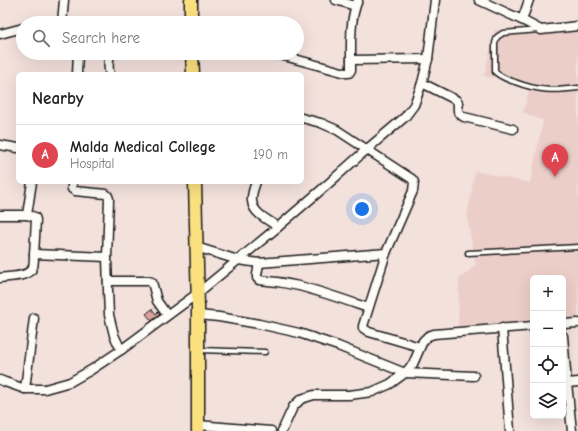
<!DOCTYPE html>
<meta charset="utf-8">
<style>
body{margin:0;font-family:"Comic Neue",sans-serif;background:#f2f2f2;color:#222}
.controls{position:absolute;right:12px;bottom:12px;display:grid;overflow:hidden;border-radius:6px;box-shadow:0 4px 16px #0002}
.controls button{width:36px;height:36px;display:grid;place-items:center;padding:0;border:0;border-bottom:1px solid #e0e0e0;background:#fff;color:#222;font:20px sans-serif}
.you{position:absolute;left:362px;top:209px;width:14px;height:14px;margin:-10px;border:3px solid #fff;border-radius:50%;background:#1a73e8;box-shadow:0 0 0 6px #1a73e833}
.badge{display:grid;place-items:center;width:26px;height:26px;border-radius:50%;background:#1c1c1c;color:#fff;font-size:13px;font-weight:700}
.pin{position:absolute;translate:-50% -33px;filter:drop-shadow(0 1px 2px #0008)}
.pin::after{content:'';position:absolute;top:21px;width:14px;height:12px;background:inherit;clip-path:polygon(0 0,100% 0,50% 100%)}
.list{margin:0;padding:0;list-style:none}
h2{display:flex;justify-content:space-between;align-items:center;height:52px;margin:0;padding:0 16px;font-size:17px}
h2 small{font-size:13px;font-weight:400;color:#767676}
.list li{display:grid;grid-template-columns:26px 1fr auto;gap:12px;align-items:center;box-sizing:border-box;height:60px;padding:0 16px;border-top:1px solid #e0e0e0}
.list b{display:block;font-size:15px;white-space:nowrap}
.list p{margin:0;font-size:13px;white-space:nowrap;color:#767676}
.list em{font-size:13px;font-style:normal;color:#767676}
.icon{flex:none;width:22px;height:22px;fill:none;stroke:currentColor;stroke-width:2;stroke-linecap:round;stroke-linejoin:round}
.map{position:relative;flex:none;width:578px;height:431px;overflow:hidden}
.search{position:absolute;background:#fff;box-shadow:0 4px 16px #0002;left:16px;top:16px;width:288px;height:44px;display:flex;align-items:center;gap:10px;box-sizing:border-box;padding:0 14px;border-radius:22px;color:#767676;font-size:15px}
.panel{position:absolute;background:#fff;box-shadow:0 4px 16px #0002;left:16px;top:72px;width:288px;height:112px;border-radius:6px}
.map>svg:first-child{display:block}
.built{fill:#eccec9}
.building{fill:#dba19c;stroke:#1c1c1c}
.lines{fill:none;stroke-linecap:round;stroke-linejoin:round}
.service-casing{stroke:#1c1c1c;stroke-width:7}
.minor-casing{stroke:#1c1c1c;stroke-width:11}
.primary-casing{stroke:#1c1c1c;stroke-width:15}
.service{stroke:#fdfcf7;stroke-width:4}
.minor{stroke:#fdfcf7;stroke-width:8}
.primary{stroke:#fbe080;stroke-width:12}
</style>
<div class="map">
<svg width="578" height="431" viewBox="0 0 578 431">
<rect width="100%" height="100%" fill="#f3e1dc"/>
<filter id="ink" filterUnits="userSpaceOnUse"><feTurbulence type="fractalNoise" baseFrequency=".025" numOctaves="2"/><feDisplacementMap in="SourceGraphic" scale="8" xChannelSelector="R" yChannelSelector="G"/><feConvolveMatrix kernelMatrix="1 2 1 2 8 2 1 2 1" color-interpolation-filters="sRGB"/></filter>
<g filter="url(#ink)">
<!-- built -->
<polygon class="built" points="578,25 578,319 563,320 563,278 533,278 533,322 458,327 459,279 476,265 467,217 475,171 530,183 543,121 523,112 531,84 484,76 495,30"/>
<!-- building -->
<polygon class="building" points="152,309 156,314 158,312 160,314 152,321 146,314"/>
<g class="lines">
<defs>
<g id="service">
<path d="M539 30 503 33 497 37 495 43V72C501 77 508 80 515 82 538 91 554 91 578 88"/>
<polyline points="468,253 578,247"/>
<polyline points="199,350 265,352"/>
</g>
<g id="minor">
<polyline points="336,0 355,6"/>
<path d="M358 0C350 19 351 40 351 60L428 59"/>
<polyline points="479,0 522,20 541,30 578,26"/>
<polyline points="522,20 529,0"/>
<polyline points="62,23 64,0"/>
<polyline points="0,34 23,28"/>
<polyline points="273,53 346,73 349,73 351,70 351,60"/>
<polyline points="77,74 78,53"/>
<path d="M110 74C107 67 109 60 110 53"/>
<path d="M422 83 456 100 458 103C458 111 456 112 464 117L513 129"/>
<polyline points="302,118 321,123 337,130 412,179 414,182 413,191 386,253 363,326 363,328 369,332 420,347"/>
<polyline points="0,145 18,148"/>
<polyline points="72,182 72,189 75,191 106,194 108,196 109,199 107,257 108,290 109,315 114,335 121,350"/>
<path d="M256 182C254 188 251 195 252 201 253 214 269 220 278 227"/>
<polyline points="0,215 27,215 35,217 36,220 34,254"/>
<polyline points="27,215 32,182"/>
<polyline points="196,247 238,260 259,263 386,253"/>
<path d="M259 263 257 275V278L259 280C273 281 286 283 299 286 323 292 345 300 368 308"/>
<path d="M0 278C9 276 29 278 33 267 34 263 34 258 34 254L107 257"/>
<polyline points="108,281 148,281 152,282 157,301 167,315"/>
<polyline points="198,315 219,317 259,324 299,333 338,346 405,373 474,376"/>
<polyline points="563,324 578,323"/>
<polyline points="502,328 510,431"/>
<polyline points="563,336 567,383"/>
<polyline points="0,380 5,382 25,389 45,389 70,382 91,370 121,350 198,293 278,227 328,184 366,150 405,117 414,105 422,83 428,59 435,0"/>
<polyline points="25,389 34,318"/>
<polyline points="198,425 271,431"/>
<polyline points="282,431 293,407 301,399 314,395 349,395 372,392 390,384 405,373 413,364 423,341 428,336 434,334 533,326"/>
<polyline points="572,431 567,383 578,382"/>
</g>
<g id="primary">
<polyline points="191,0 191,23"/>
<polyline points="192,53 193,74"/>
<polyline points="195,182 198,307 198,431"/>
</g>
</defs>
<!-- service casing -->
<use href="#service" class="service-casing"/>
<!-- minor casing -->
<use href="#minor" class="minor-casing"/>
<!-- primary casing -->
<use href="#primary" class="primary-casing"/>
<!-- service -->
<use href="#service" class="service"/>
<!-- minor -->
<use href="#minor" class="minor"/>
<!-- primary -->
<use href="#primary" class="primary"/>
</g>
</g>
</svg>
<div class="controls">
<button>+</button>
<button>−</button>
<button><svg class="icon" aria-label="locate" viewBox="0 0 24 24"><circle cx="12" cy="12" r="6"/><path d="M12 2v4M12 18v4M2 12h4M18 12h4"/></svg></button>
<button><svg class="icon" aria-label="layers" viewBox="0 0 24 24"><path d="M12 4l9 5-9 5-9-5zM3 14l9 5 9-5"/></svg></button>
</div>
<div class="you"></div>
<div class="pin badge" style="left:555px;top:177px;background:#e0444e">A</div>
<div class="search"><svg class="icon" aria-label="search" viewBox="0 0 24 24"><circle cx="10" cy="10" r="6"/><path d="M15 15l6 6"/></svg>Search here</div>
<section class="panel">
<h2>Nearby<small></small></h2>
<ul class="list">
<li><span class="badge" style="background:#e0444e">A</span><div><b>Malda Medical College</b><p>Hospital</p></div><em>190 m</em></li>
</ul>
</section>
</div>
